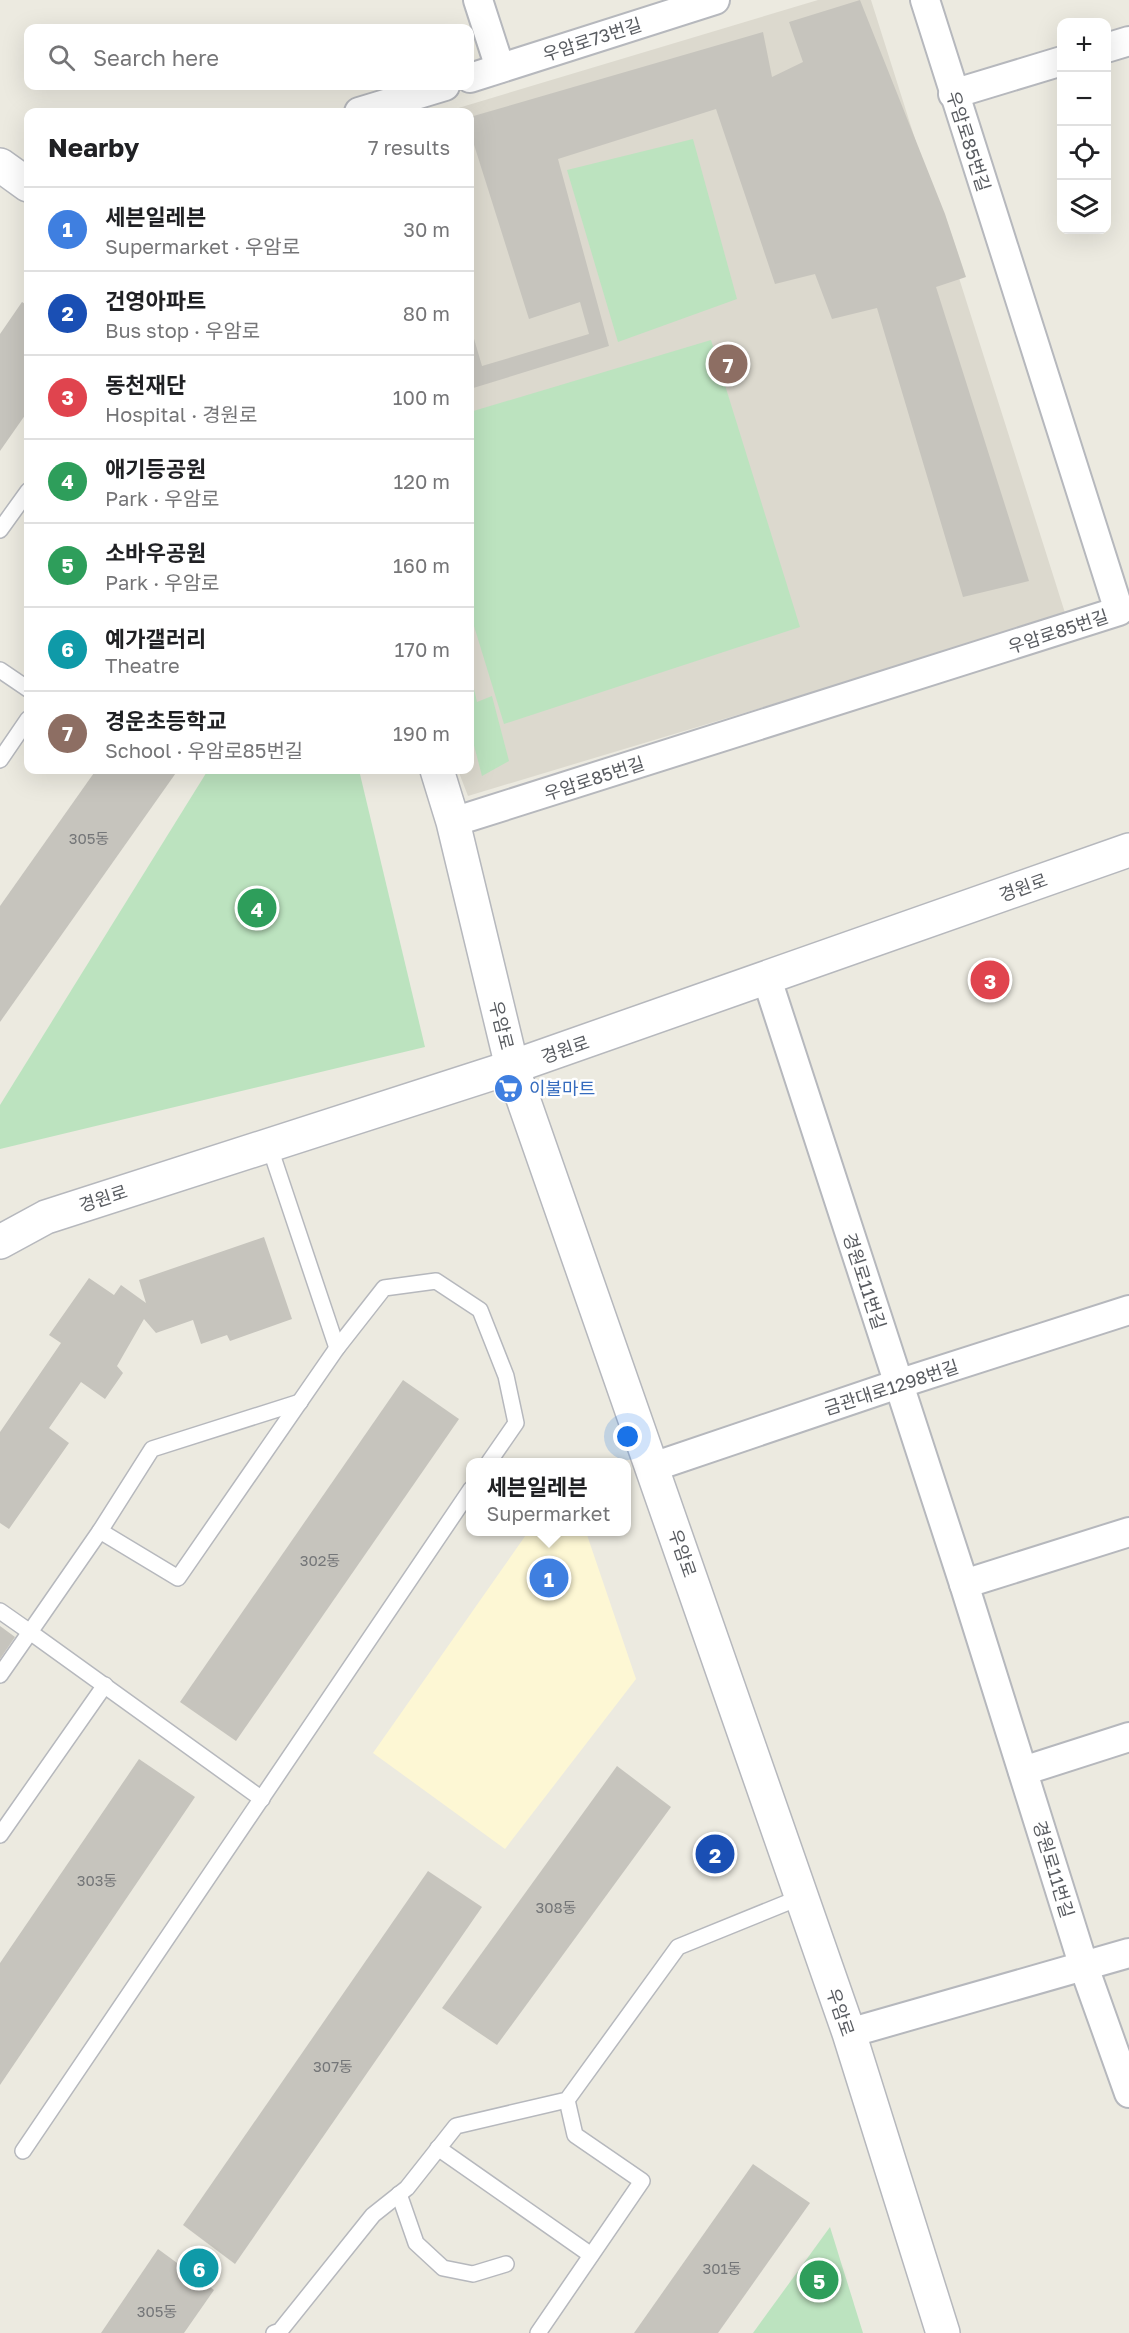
<!DOCTYPE html>
<meta charset="utf-8">
<style>
body{margin:0;font-family:"Golos Text","Noto Sans KR",sans-serif;background:#f2f2f2;color:#202124}
.controls{position:absolute;right:18px;top:18px;display:grid;overflow:hidden;border-radius:12px;box-shadow:0 6px 24px #0002}
.controls button{width:54px;height:54px;display:grid;place-items:center;padding:0;border:0;border-bottom:2px solid #e0e0e0;background:#fff;color:#202124;font:30px sans-serif}
.you{position:absolute;left:628px;top:1437px;width:21px;height:21px;margin:-15px;border:4px solid #fff;border-radius:50%;background:#1a73e8;box-shadow:0 0 0 9px #1a73e833}
.badge{display:grid;place-items:center;width:39px;height:39px;border-radius:50%;background:#ea580c;color:#fff;font-size:20px;font-weight:700}
.pin{position:absolute;translate:-50% -50%;border:3px solid #fff;box-shadow:0 2px 6px #0006}
.popup{position:absolute;left:466px;top:1458px;width:165px;height:78px;box-sizing:border-box;display:grid;place-content:center;border-radius:12px;background:#fff;filter:drop-shadow(0 2px 4px #0005);font-size:20px;white-space:nowrap;color:#757577}
.popup b{font-size:22px;color:#202124}
.popup::after{content:'';position:absolute;left:50%;top:100%;margin-left:-12px;border:12px solid transparent;border-top-color:#fff}
.list{margin:0;padding:0;list-style:none}
h2{display:flex;justify-content:space-between;align-items:center;height:78px;margin:0;padding:0 24px;font-size:26px}
h2 small{font-size:20px;font-weight:400;color:#757577}
.list li{display:grid;grid-template-columns:39px 1fr auto;gap:18px;align-items:center;box-sizing:border-box;height:84px;padding:0 24px;border-top:2px solid #e0e0e0}
.list b{display:block;font-size:22px;white-space:nowrap}
.list p{margin:0;font-size:20px;white-space:nowrap;color:#757577}
.list em{font-size:20px;font-style:normal;color:#757577}
.icon{flex:none;width:33px;height:33px;fill:none;stroke:currentColor;stroke-width:2;stroke-linecap:round;stroke-linejoin:round}
.map{position:relative;flex:none;width:1129px;height:2333px;overflow:hidden}
.search{position:absolute;background:#fff;box-shadow:0 6px 24px #0002;left:24px;top:24px;width:450px;height:66px;display:flex;align-items:center;gap:15px;box-sizing:border-box;padding:0 21px;border-radius:12px;color:#757577;font-size:22px}
.panel{position:absolute;background:#fff;box-shadow:0 6px 24px #0002;left:24px;top:108px;width:450px;height:666px;border-radius:12px}
.map>svg:first-child{display:block}
.commercial{fill:#fdf7d4}
.education{fill:#dcd9ce}
.green{fill:#bce3bf}
.building{fill:#c6c4bd}
.lines{fill:none;stroke-linecap:round;stroke-linejoin:round}
.service-casing{stroke:#b6b8bd;stroke-width:18}
.minor-casing{stroke:#b6b8bd;stroke-width:32}
.tertiary-casing{stroke:#b6b8bd;stroke-width:36}
.service{stroke:#fff;stroke-width:15}
.minor{stroke:#fff;stroke-width:28}
.tertiary{stroke:#fff;stroke-width:33}
.labels{text-anchor:middle;dominant-baseline:central;stroke-width:5;stroke-linejoin:round;paint-order:stroke}
.number-label{font-size:15px;fill:#747678}
.street-label{font-size:18px;fill:#595c61;stroke:#fff}
.shop-label{font-size:18px;fill:#366cbe;stroke:#fff;text-anchor:start}
</style>
<div class="map">
<svg width="1129" height="2333" viewBox="0 0 1129 2333">
<rect width="100%" height="100%" fill="#eceae0"/>
<!-- commercial -->
<polygon class="commercial" points="528,1532 586,1532 636,1679 505,1849 373,1753"/>
<!-- education -->
<polygon class="education" points="818,0 871,0 1066,616 468,796 458,770 470,770 470,112 445,112"/>
<!-- green -->
<g class="green">
<polygon points="693,139 737,299 618,342 567,170"/>
<polygon points="711,340 800,627 504,724 470,613 470,412"/>
<polygon points="470,671 477,702 492,696 509,761 482,776 470,730"/>
<polygon points="208,770 359,770 425,1047 0,1149 0,1105"/>
<polygon points="830,2227 863,2333 753,2333"/>
</g>
<!-- building -->
<g class="building">
<polygon points="860,0 945,214 966,277 936,287 1029,581 963,597 877,308 832,319 815,274 775,284 716,109 558,159 609,346 470,389 470,325 482,366 589,334 580,302 529,319 470,132 470,117 763,32 772,77 803,62 789,22"/>
<polygon points="22,302 28,306 28,411 0,451 0,334"/>
<polygon points="96,770 178,770 0,1022 0,906"/>
<polygon points="264,1237 292,1319 230,1341 227,1335 201,1344 193,1320 156,1333 144,1319 117,1366 123,1373 105,1399 81,1382 49,1428 69,1443 9,1529 0,1523 0,1432 61,1343 49,1335 89,1278 114,1295 121,1285 146,1303 139,1280"/>
<polygon points="403,1380 459,1419 236,1741 180,1702"/>
<polygon points="0,1626 15,1637 0,1659"/>
<polygon points="139,1759 195,1797 0,2085 0,1963"/>
<polygon points="617,1766 671,1807 497,2045 442,2008"/>
<polygon points="428,1871 482,1907 235,2264 183,2225"/>
<polygon points="753,2164 810,2203 718,2333 634,2333"/>
<polygon points="158,2249 214,2290 184,2333 101,2333"/>
</g>
<g class="lines">
<defs>
<g id="service">
<polyline points="0,530 28,491"/>
<polyline points="0,670 28,689"/>
<polyline points="0,760 28,719"/>
<polyline points="269,1145 337,1348"/>
<polyline points="100,1531 178,1578 337,1348 384,1288 436,1281 480,1310 506,1376 516,1423 489,1462"/>
<polyline points="0,1611 30,1632 0,1675"/>
<polyline points="262,1799 30,1632 100,1531 152,1449 300,1402"/>
<polyline points="0,1835 105,1685"/>
<polyline points="438,2148 591,2255"/>
<polyline points="23,2151 471,1489"/>
<polyline points="399,2194 416,2243 443,2268 473,2274 506,2264"/>
<polyline points="274,2333 280,2331 373,2215 407,2188 456,2126 567,2100 678,1947 801,1897"/>
<polyline points="538,2333 642,2181 575,2135 567,2100"/>
</g>
<g id="minor">
<polyline points="478,0 500,68"/>
<polyline points="1106,48 1129,41"/>
<polyline points="470,78 715,0"/>
<polyline points="953,94 1062,61"/>
<polyline points="359,112 445,86"/>
<polyline points="453,822 1119,611 925,0"/>
<polyline points="767,979 964,1584 1084,1967 1129,2093"/>
<polyline points="653,1467 898,1384 1129,1310"/>
<polyline points="964,1584 1129,1532"/>
<polyline points="1023,1771 1129,1737"/>
<polyline points="849,2033 1129,1953"/>
</g>
<g id="tertiary">
<polyline points="0,165 28,185"/>
<polyline points="437,770 453,822 512,1067 849,2033 943,2333"/>
<polyline points="0,1242 46,1217 512,1067 1129,850"/>
</g>
</defs>
<!-- service casing -->
<use href="#service" class="service-casing"/>
<!-- minor casing -->
<use href="#minor" class="minor-casing"/>
<!-- tertiary casing -->
<use href="#tertiary" class="tertiary-casing"/>
<!-- service -->
<use href="#service" class="service"/>
<!-- minor -->
<use href="#minor" class="minor"/>
<!-- tertiary -->
<use href="#tertiary" class="tertiary"/>
</g>
<!-- icons -->
<defs>
<symbol id="supermarket-disc" viewBox="-11 -11 22 22"><circle r="9.5" fill="#3f7fe0" stroke="#fff"/><path d="M-6-5.5h2.5l.6 2H6L4.5 2H-2.5L-4.4-4H-6ZM-1.5 3.2a1.3 1.3 0 1 0 .1 0ZM3 3.2a1.3 1.3 0 1 0 .1 0Z" fill="#fff"/></symbol>
</defs>
<g fill-rule="evenodd">
<use href="#supermarket-disc" x="492" y="1072" width="33" height="33"/>
</g>
<g class="labels">
<!-- number labels -->
<g class="number-label">
<text x="89" y="838">305동</text>
<text x="320" y="1560">302동</text>
<text x="97" y="1880">303동</text>
<text x="556" y="1907">308동</text>
<text x="333" y="2066">307동</text>
<text x="722" y="2268">301동</text>
<text x="157" y="2311">305동</text>
</g>
<!-- street labels -->
<g class="street-label">
<text transform="translate(592 39) rotate(-18)">우암로73번길</text>
<text transform="translate(969 141) rotate(72)">우암로85번길</text>
<text transform="translate(1058 631) rotate(-18)">우암로85번길</text>
<text transform="translate(594 778) rotate(-18)">우암로85번길</text>
<text transform="translate(1023 887) rotate(-20)">경원로</text>
<text transform="translate(502 1025) rotate(76)">우암로</text>
<text transform="translate(565 1049) rotate(-19)">경원로</text>
<text transform="translate(103 1198) rotate(-18)">경원로</text>
<text transform="translate(865 1281) rotate(72)">경원로11번길</text>
<text transform="translate(891 1387) rotate(-18)">금관대로1298번길</text>
<text transform="translate(683 1553) rotate(71)">우암로</text>
<text transform="translate(1054 1869) rotate(73)">경원로11번길</text>
<text transform="translate(841 2012) rotate(71)">우암로</text>
</g>
<!-- shop labels -->
<g class="shop-label">
<text x="529" y="1088">이불마트</text>
</g>
</g>
</svg>
<div class="controls">
<button>+</button>
<button>−</button>
<button><svg class="icon" aria-label="locate" viewBox="0 0 24 24"><circle cx="12" cy="12" r="6"/><path d="M12 2v4M12 18v4M2 12h4M18 12h4"/></svg></button>
<button><svg class="icon" aria-label="layers" viewBox="0 0 24 24"><path d="M12 4l9 5-9 5-9-5zM3 14l9 5 9-5"/></svg></button>
</div>
<div class="you"></div>
<div class="pin badge" style="left:549px;top:1578px;background:#3f7fe0">1</div>
<div class="popup"><b>세븐일레븐</b>Supermarket</div>
<div class="pin badge" style="left:715px;top:1854px;background:#1a4fb4">2</div>
<div class="pin badge" style="left:990px;top:980px;background:#e0444e">3</div>
<div class="pin badge" style="left:257px;top:908px;background:#2e9e5b">4</div>
<div class="pin badge" style="left:819px;top:2280px;background:#2e9e5b">5</div>
<div class="pin badge" style="left:199px;top:2268px;background:#0f9aa8">6</div>
<div class="pin badge" style="left:728px;top:364px;background:#8d6e63">7</div>
<div class="search"><svg class="icon" aria-label="search" viewBox="0 0 24 24"><circle cx="10" cy="10" r="6"/><path d="M15 15l6 6"/></svg>Search here</div>
<section class="panel">
<h2>Nearby<small>7 results</small></h2>
<ul class="list">
<li><span class="badge" style="background:#3f7fe0">1</span><div><b>세븐일레븐</b><p>Supermarket · 우암로</p></div><em>30 m</em></li>
<li><span class="badge" style="background:#1a4fb4">2</span><div><b>건영아파트</b><p>Bus stop · 우암로</p></div><em>80 m</em></li>
<li><span class="badge" style="background:#e0444e">3</span><div><b>동천재단</b><p>Hospital · 경원로</p></div><em>100 m</em></li>
<li><span class="badge" style="background:#2e9e5b">4</span><div><b>애기등공원</b><p>Park · 우암로</p></div><em>120 m</em></li>
<li><span class="badge" style="background:#2e9e5b">5</span><div><b>소바우공원</b><p>Park · 우암로</p></div><em>160 m</em></li>
<li><span class="badge" style="background:#0f9aa8">6</span><div><b>예가갤러리</b><p>Theatre</p></div><em>170 m</em></li>
<li><span class="badge" style="background:#8d6e63">7</span><div><b>경운초등학교</b><p>School · 우암로85번길</p></div><em>190 m</em></li>
</ul>
</section>
</div>
